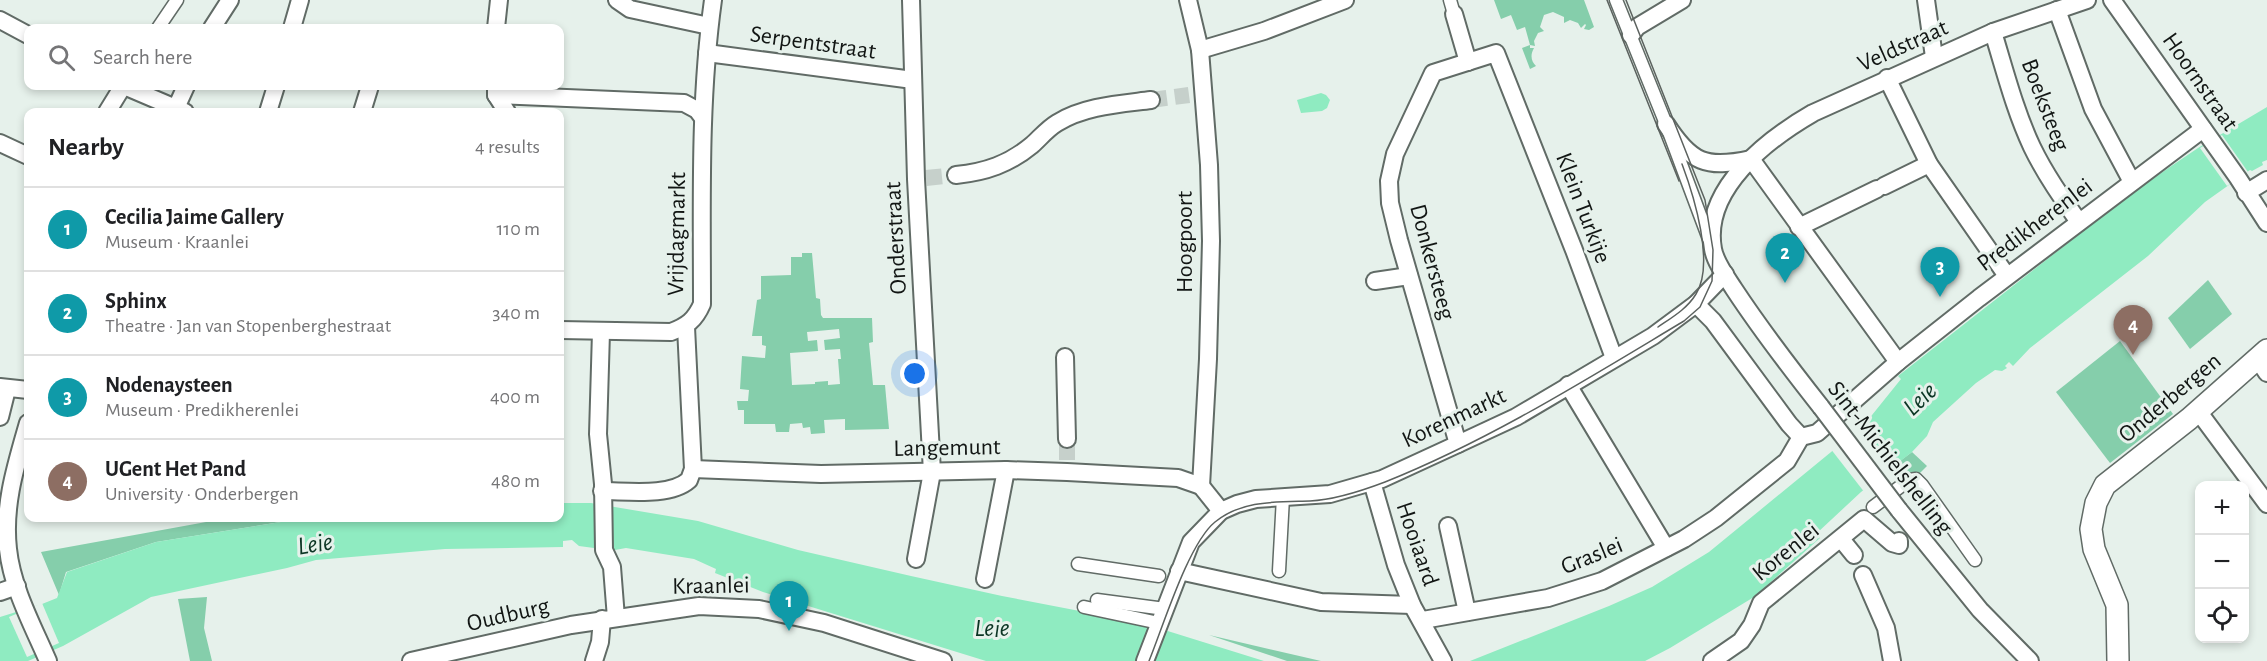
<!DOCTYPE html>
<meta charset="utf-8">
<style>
body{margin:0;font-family:"Alegreya Sans",sans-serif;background:#f6f6f6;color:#202124}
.controls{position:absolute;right:18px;bottom:18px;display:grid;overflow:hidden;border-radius:12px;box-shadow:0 3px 9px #0003}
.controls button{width:54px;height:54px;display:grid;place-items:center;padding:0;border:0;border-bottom:2px solid #e0e0e0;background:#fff;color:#202124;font:30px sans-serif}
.you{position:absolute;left:915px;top:374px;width:21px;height:21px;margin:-15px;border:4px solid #fff;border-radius:50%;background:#1a73e8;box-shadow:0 0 0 9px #1a73e833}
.badge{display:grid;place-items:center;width:39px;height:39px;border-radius:50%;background:#2563eb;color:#fff;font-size:20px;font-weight:700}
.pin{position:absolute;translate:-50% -50px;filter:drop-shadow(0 2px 3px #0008)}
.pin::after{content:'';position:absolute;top:32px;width:21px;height:18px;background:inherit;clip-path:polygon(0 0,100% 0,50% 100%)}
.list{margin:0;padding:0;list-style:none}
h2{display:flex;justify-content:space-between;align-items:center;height:78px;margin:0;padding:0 24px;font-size:26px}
h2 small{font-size:20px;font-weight:400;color:#757577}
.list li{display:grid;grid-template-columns:39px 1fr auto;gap:18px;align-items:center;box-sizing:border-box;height:84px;padding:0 24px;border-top:2px solid #e0e0e0}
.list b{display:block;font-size:22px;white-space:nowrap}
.list p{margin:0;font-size:20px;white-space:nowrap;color:#757577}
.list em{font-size:20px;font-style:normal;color:#757577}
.icon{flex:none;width:33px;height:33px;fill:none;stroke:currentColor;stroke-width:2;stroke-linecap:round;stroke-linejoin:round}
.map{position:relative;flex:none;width:2267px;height:661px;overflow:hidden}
.search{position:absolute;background:#fff;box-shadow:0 3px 9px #0003;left:24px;top:24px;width:540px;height:66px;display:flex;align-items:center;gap:15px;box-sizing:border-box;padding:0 21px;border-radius:12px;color:#757577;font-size:22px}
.panel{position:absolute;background:#fff;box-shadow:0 3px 9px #0003;left:24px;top:108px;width:540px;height:414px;border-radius:12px}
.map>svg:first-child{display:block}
.green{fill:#85ceab;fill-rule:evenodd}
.water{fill:#8febc1}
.pier{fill:#e6f1eb}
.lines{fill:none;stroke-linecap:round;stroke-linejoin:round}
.minor-tunnel{stroke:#c6d0cb;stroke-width:16;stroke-dasharray:16 8;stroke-linecap:butt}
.pedestrian-casing{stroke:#616b66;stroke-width:15}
.minor-casing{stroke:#616b66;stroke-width:20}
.tertiary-casing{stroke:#616b66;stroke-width:24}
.pedestrian{stroke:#fff;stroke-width:12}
.minor{stroke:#fff;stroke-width:16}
.tertiary{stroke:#fff;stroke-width:21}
.tram{stroke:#5c625f;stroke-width:1.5}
.minor-bridge-casing{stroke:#616b66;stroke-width:20;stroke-linecap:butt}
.minor-bridge{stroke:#fff;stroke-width:16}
.labels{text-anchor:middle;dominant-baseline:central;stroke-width:6;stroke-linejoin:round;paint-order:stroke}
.street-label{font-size:24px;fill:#121614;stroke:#e6f1eb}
.water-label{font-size:26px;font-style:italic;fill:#0b3524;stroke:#e6f1eb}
</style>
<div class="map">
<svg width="2267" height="661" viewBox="0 0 2267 661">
<rect width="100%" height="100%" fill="#e6f1eb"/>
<!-- green -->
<g class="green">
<path d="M1494 0H1584L1594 27 1589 30 1584 29 1586 25 1585 24 1581 28 1578 23 1570 20 1564 23V17L1553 12 1544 15 1540 27 1544 31 1538 33 1534 41 1535 46 1530 45V48H1534C1530 55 1531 61 1536 66L1530 69 1522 48 1530 45 1525 27 1517 30 1511 15 1501 19Z"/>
<path d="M802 253H812L816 298 820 299 821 315 823 318H872L873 342 869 343 873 385H885L889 429 845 430V419L824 420 825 433 811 434 810 427 803 428 802 423 790 424 789 432H776L775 424H744V410H738L737 401H748L749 390 740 389 742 356 765 358 766 346 762 345V336H752L757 300 761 299V276L791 275V257H802ZM839 329 840 338 824 340 825 350 840 349 841 359H838L840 384 828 385V381L815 382V384L792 385 790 353 818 351 817 340 808 341 807 332Z"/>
<polygon points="2208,280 2232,314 2190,349 2168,318"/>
<polygon points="2120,341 2173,414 2110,463 2056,392"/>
<polygon points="1912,452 1927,466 1917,476 1902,481 1892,467"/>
<polygon points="228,518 305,518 156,542 66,572 59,595 41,552"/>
<polygon points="207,597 204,628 212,661 190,661 178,599"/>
<polygon points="1209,635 1321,661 1287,661"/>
</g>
<!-- water -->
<g class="water">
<polygon points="1321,93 1326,95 1330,100 1327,108 1322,111 1301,113 1297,100"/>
<polygon points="2267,107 2267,160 2262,162 2263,165 2252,171 2250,170 2205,202 2148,256 2030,348 2013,366 2009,362 2005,366 2007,368 2002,371 1995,370 1976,383 1933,422 1927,436 1912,452 1861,492 1817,533 1820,538 1754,597 1670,648 1645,661 1470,661 1609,606 1652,587 1709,552 1864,425 1901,379 1898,376 2133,192 2198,148"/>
<polygon points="560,503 591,503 698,521 798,550 911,576 1002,596 1142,623 1264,661 986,661 763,592 715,573 716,569 694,559 626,548 615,550 594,545 594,548 579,546 572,540 563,541 563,547 445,549 316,560 287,568 151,597 63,646 28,661 0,661 0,617 42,604 57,598 67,572 156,542 306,518 560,518"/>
</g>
<!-- pier -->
<g class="pier">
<polygon points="2222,135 2248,172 2227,186 2200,148"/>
<polygon points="1859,425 1894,470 1865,493 1830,448"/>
<polygon points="42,603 59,643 27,657 9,617"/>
</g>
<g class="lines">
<!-- minor-tunnel -->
<g class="minor-tunnel">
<polyline points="1151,100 1189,95"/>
<polyline points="926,178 956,175"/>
<polyline points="1067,460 1067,439"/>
</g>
<defs>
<g id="pedestrian">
<polyline points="1450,0 1454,14"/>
<polyline points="1616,0 1666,124 1709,239"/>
<polyline points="158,28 177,0"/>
<polyline points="1873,507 1909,480 1916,479 1922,485 1975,560"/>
<polyline points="1078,564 1159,576"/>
<polyline points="1279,571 1283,497"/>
<polyline points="1097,600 1165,609"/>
<polyline points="1084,607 1159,623"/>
</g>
<g id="minor">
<polyline points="617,0 630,9 709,26"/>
<polyline points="911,0 916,179 932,472 916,559"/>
<polyline points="1188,0 1200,50 1209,165 1211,241 1208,359 1201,486"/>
<polyline points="1926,0 1934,57"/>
<polyline points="2112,0 2238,178 2267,223"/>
<polyline points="2057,10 2093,109 2132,182"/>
<polyline points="1454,14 1468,62"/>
<polyline points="0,20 28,35"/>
<polyline points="212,28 230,0"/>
<polyline points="292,28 300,0"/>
<polyline points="496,28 499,0"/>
<path d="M1993 32C2005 71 2015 111 2032 147 2045 174 2062 198 2079 222"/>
<polyline points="1631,35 1637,27 1682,0"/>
<polyline points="1200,50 1264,31 1345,0"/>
<polyline points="707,53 913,80"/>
<polyline points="1887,78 1929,164 2007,276"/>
<polyline points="124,86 185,112"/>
<polyline points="496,86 496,95 507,112"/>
<polyline points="496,95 684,103 697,110 703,118"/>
<polyline points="176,108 186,86"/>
<polyline points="107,112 123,86"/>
<polyline points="268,112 276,86"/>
<polyline points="362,112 370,86"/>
<path d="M1666 124C1691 163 1706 169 1751 159"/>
<polyline points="0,143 28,156"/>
<polyline points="1751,159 1898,362"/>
<path d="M956 175C986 172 1009 164 1032 145 1040 138 1047 129 1057 123 1084 106 1120 104 1151 100"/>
<polyline points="1884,186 1929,164"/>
<polyline points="2246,193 2267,180"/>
<polyline points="1799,227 1877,189"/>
<polyline points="1375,281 1409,276"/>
<polyline points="1696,304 1713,321 1789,424 1801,437"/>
<path d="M560 330 671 332C687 326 695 320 702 304 702 202 699 101 713 0"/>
<polyline points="601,332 598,434 603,484 604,550 612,567 616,618"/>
<polyline points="1065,357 1067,439"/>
<polyline points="2257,358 2267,373"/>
<polyline points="1568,385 1666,548"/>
<polyline points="0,387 28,390"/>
<path d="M1821 407C1791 369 1761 330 1734 289 1727 278 1715 262 1713 249 1702 189 1768 139 1813 113L1993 32 2087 0"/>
<polyline points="2198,411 2267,504"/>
<polyline points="0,417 7,389"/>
<path d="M28 423C16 465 3 505 8 549 12 588 33 626 48 661"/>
<polyline points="1458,444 1399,240 1390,203 1389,181 1395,154 1433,73 1496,53 1574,250 1614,358"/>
<polyline points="693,469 821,474 1006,470 1067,472 1178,478 1201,486"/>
<polyline points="1372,482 1396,565 1412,605 1443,661"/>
<polyline points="1201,486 1221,511"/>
<path d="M602 491C627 491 670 497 689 480L693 469 686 327"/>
<polyline points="1899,510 1980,610 2030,661"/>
<polyline points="1448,526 1467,612"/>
<polyline points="1841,539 1854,555"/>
<polyline points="1179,571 1321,602 1412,605"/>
<polyline points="1863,575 1886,628 1892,661"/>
<polyline points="985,579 1006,470"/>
<polyline points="0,592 17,586"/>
<polyline points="1423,620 1548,598 1602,581 1684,539 1716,518 1787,461 1801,437 1817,433 1898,362 1979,298 2203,129"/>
<polyline points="411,661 571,625 699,606 759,609 824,623 943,661"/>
<polyline points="594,661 600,642 602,619"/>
<polyline points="1145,661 1191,542 1221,511 1237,504 1256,499 1330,494 1382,479 1458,444 1516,417 1653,336 1696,304 1725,274"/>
<polyline points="1712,661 1741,641 1752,625 1761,603 1864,519 1892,543 1899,545 1899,541"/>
</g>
<polyline id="tertiary" points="2118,661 2117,605 2094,549 2091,529 2096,503 2105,485 2189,419 2267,350"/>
</defs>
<!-- pedestrian casing -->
<use href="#pedestrian" class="pedestrian-casing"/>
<!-- minor casing -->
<use href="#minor" class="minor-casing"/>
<!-- tertiary casing -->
<use href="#tertiary" class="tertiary-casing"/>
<!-- pedestrian -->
<use href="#pedestrian" class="pedestrian"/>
<!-- minor -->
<use href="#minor" class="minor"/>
<!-- tertiary -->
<use href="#tertiary" class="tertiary"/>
<!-- tram -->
<g class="tram">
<polyline points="1607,0 1679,181"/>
<path d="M1658 327C1671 318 1687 309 1696 294 1715 264 1694 196 1682 164"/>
<path d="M1149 661C1163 627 1188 544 1215 522 1242 500 1276 502 1310 501 1332 500 1364 490 1385 482 1490 440 1587 379 1684 321L1700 307 1712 281 1713 250 1705 200 1626 0"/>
</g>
<defs>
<polyline id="minor-bridge" points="1821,407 1899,510"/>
</defs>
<!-- minor-bridge casing -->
<use href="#minor-bridge" class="minor-bridge-casing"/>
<!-- minor-bridge -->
<use href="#minor-bridge" class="minor-bridge"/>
</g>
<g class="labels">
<!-- street labels -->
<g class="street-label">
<text transform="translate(813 43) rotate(8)">Serpentstraat</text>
<text transform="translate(1903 46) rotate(-24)">Veldstraat</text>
<text transform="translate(2200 82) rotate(55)">Hoornstraat</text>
<text transform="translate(2045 105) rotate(69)">Boeksteeg</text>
<text transform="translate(1583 208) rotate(69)">Klein Turkije</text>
<text transform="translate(2035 225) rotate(-37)">Predikherenlei</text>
<text transform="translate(677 234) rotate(-89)">Vrijdagmarkt</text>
<text transform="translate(896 238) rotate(-93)">Onderstraat</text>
<text transform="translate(1185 242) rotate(-90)">Hoogpoort</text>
<text transform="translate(1432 262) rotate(75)">Donkersteeg</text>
<text transform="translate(2170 398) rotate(-40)">Onderbergen</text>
<text transform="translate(1454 418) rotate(-25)">Korenmarkt</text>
<text transform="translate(947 448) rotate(-1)">Langemunt</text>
<text transform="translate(1890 458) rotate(52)">Sint-Michielshelling</text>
<text transform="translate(1417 544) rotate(71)">Hooiaard</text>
<text transform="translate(1786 552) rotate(-39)">Korenlei</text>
<text transform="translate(1592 556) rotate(-22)">Graslei</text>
<text transform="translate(711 586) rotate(-1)">Kraanlei</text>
<text transform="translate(508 615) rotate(-13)">Oudburg</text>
</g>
<!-- water labels -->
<g class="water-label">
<text transform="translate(1920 399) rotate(-43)">Leie</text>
<text transform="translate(315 544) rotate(-9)">Leie</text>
<text x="992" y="628">Leie</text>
</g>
</g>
</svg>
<div class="controls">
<button>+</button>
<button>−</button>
<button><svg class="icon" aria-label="locate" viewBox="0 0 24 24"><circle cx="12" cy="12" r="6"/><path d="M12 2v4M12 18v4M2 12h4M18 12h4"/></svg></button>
</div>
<div class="you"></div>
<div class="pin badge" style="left:789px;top:631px;background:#0f9aa8">1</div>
<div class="pin badge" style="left:1785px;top:283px;background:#0f9aa8">2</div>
<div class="pin badge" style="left:1940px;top:297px;background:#0f9aa8">3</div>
<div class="pin badge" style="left:2133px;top:355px;background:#8d6e63">4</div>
<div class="search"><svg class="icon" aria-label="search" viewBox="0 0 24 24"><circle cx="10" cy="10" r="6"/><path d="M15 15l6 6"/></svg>Search here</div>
<section class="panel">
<h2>Nearby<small>4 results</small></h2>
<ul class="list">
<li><span class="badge" style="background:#0f9aa8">1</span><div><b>Cecilia Jaime Gallery</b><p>Museum · Kraanlei</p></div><em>110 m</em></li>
<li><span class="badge" style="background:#0f9aa8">2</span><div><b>Sphinx</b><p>Theatre · Jan van Stopenberghestraat</p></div><em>340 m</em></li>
<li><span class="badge" style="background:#0f9aa8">3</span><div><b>Nodenaysteen</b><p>Museum · Predikherenlei</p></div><em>400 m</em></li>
<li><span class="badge" style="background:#8d6e63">4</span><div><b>UGent Het Pand</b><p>University · Onderbergen</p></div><em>480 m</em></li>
</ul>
</section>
</div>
